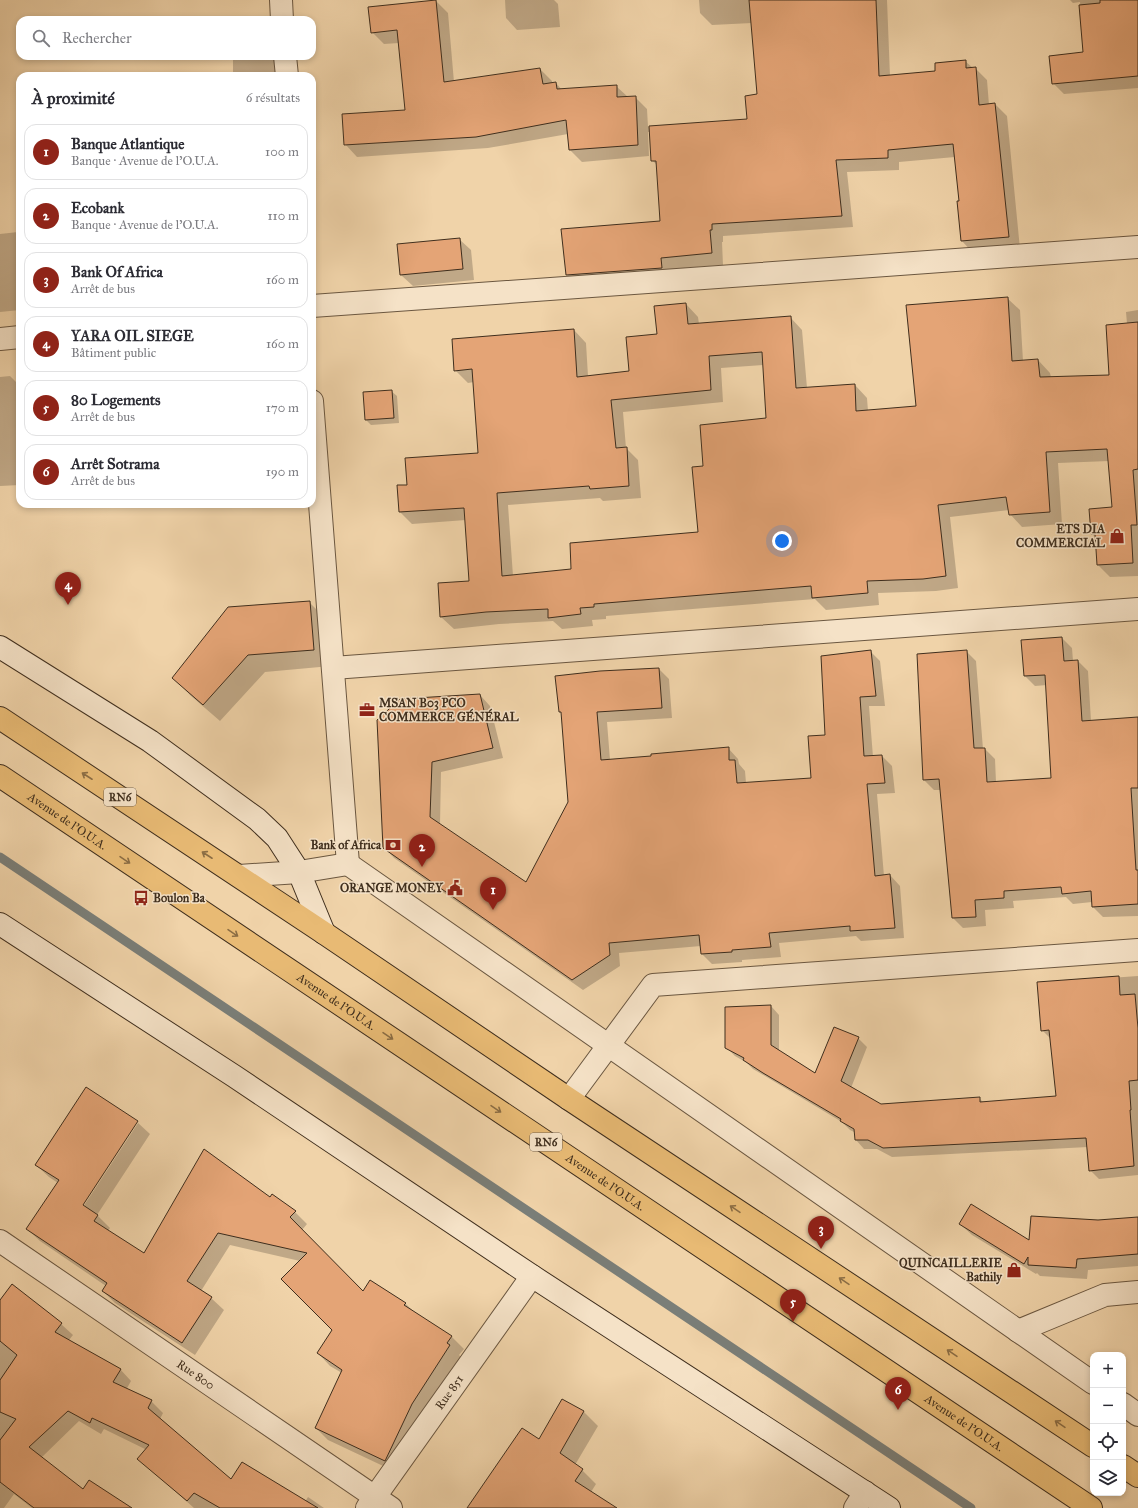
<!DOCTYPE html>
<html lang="fr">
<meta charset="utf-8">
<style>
body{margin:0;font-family:"IM FELL Great Primer",serif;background:#f2f2f3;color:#2b2b33}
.controls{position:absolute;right:12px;bottom:12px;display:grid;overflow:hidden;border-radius:8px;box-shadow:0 2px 6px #0003}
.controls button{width:36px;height:36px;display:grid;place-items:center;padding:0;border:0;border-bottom:1px solid #e1e1e2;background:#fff;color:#2b2b33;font:20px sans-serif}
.you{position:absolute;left:782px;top:541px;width:14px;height:14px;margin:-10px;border:3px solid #fff;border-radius:50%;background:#1a73e8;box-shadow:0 0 0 6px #1a73e833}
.badge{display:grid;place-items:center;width:26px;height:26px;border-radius:50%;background:#8f2418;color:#fff;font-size:13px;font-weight:700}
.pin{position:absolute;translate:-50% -33px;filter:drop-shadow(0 1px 2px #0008)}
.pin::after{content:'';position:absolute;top:21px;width:14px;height:12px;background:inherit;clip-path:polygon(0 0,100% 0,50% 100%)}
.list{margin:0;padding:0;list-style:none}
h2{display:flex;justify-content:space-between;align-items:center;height:52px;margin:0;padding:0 16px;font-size:17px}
h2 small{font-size:13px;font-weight:400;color:#7c7c81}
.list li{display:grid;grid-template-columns:26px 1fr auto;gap:12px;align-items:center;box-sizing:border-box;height:56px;margin:0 8px 8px;padding:0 8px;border:1px solid #e1e1e2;border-radius:12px}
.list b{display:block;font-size:15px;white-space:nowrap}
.list p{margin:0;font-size:13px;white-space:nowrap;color:#7c7c81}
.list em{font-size:13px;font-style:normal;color:#7c7c81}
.icon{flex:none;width:22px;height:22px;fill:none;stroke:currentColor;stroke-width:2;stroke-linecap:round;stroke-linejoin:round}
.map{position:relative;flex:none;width:1138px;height:1508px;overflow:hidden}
.search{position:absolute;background:#fff;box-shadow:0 2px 6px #0003;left:16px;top:16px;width:300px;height:44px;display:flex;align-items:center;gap:10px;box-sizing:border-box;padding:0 14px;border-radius:12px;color:#7c7c81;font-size:15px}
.panel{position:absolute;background:#fff;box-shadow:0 2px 6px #0003;left:16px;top:72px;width:300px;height:436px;border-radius:12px}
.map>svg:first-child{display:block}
.shadow{fill:#0003;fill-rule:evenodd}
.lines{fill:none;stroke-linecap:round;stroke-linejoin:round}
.stream{stroke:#7a7e78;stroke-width:9}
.building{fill:#e4a476;stroke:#3f2e1d;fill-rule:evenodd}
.street-casing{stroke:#6b5740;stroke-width:24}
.secondary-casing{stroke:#3f2e1d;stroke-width:24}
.highway-casing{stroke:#3f2e1d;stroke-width:24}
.street{stroke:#f5e2c7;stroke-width:22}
.secondary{stroke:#f5e2c7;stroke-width:22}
.highway{stroke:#e8ba74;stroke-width:22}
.oneway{stroke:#8b6d44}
.labels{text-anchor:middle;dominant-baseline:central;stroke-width:3;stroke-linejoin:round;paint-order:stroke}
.shield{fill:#f5e2c7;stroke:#766450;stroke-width:1}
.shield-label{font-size:11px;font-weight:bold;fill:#3f2e1d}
.poi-label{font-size:12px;font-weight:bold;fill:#3f2e1d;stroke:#f5e2c7;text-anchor:end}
.street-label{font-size:12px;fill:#3f2e1d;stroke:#f5e2c7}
</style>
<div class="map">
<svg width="1138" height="1508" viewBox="0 0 1138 1508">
<rect width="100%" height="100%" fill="#f0d3a9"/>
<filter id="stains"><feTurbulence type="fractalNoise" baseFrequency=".005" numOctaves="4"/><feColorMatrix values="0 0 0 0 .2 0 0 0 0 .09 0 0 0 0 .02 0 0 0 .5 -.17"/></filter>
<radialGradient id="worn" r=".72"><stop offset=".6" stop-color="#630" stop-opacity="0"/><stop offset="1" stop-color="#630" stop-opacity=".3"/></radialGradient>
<!-- shadow -->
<g class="shadow">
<polygon points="505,0 554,0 558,4 560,27 517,30 506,18"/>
<polygon points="699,0 887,0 890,76 936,72 965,61 973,68 975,68 987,80 989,105 995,104 1007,116 1020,249 973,253 962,241 960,202 955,157 899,162 899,170 847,172 853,227 723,236 723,242 722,242 723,265 672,269 578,287 567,275 662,222 658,166 652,160 650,132 648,132 649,156 582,162 570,150 568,134 488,148 357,157 345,144 406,111 399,43 384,44 372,32 436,1 448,13 454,82 540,69 552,81 552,84 556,83 562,90 616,86 628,97 635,97 647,109 648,127 748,120 758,95 752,23 712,25 700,13"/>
<polygon points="1070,0 1138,0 1138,88 1064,94 1053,83 1084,53 1080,2 1073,3"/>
<polygon points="233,56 278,56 282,76 233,76"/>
<polygon points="18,232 20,234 20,310 0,312 0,234"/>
<polygon points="459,239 471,250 474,280 413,286 401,275"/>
<path d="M1007 298 1020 310 1023 361 1038 360 1050 373 1051 377 1110 376 1127 324 1126 312 1138 310V576L1110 577 1098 565 1096 538 1092 534 1113 508 1109 461 1058 463 1062 524 1022 527 1010 514 1009 510 950 517 958 588 936 591 878 593 879 605 826 610 815 599 606 616V619L592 620 593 626 562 629 553 621 499 624 454 629 441 617 470 582 466 520 412 524 400 512 398 486 408 485 479 454 474 382 468 383 455 370 574 330 586 343 588 376 631 372 658 335 686 304 698 317 699 324 790 317 802 330 807 388 855 385 867 398 868 411 917 407ZM763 365 767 419 699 533 572 570 513 576 508 505 600 498 603 501 641 498 638 460 626 448 623 412 723 402 721 368Z"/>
<polygon points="10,376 20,386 20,485 0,486 0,377"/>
<polygon points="391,391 397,396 399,423 371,425 366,420"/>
<polygon points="309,602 326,619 331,666 265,672 220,721 190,695 174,678"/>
<polygon points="1062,638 1072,648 1073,661 1078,661 1088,671 1091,721 1138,718 1138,916 1103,917 1093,907 1092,902 1073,904 1066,897 1013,901 1014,908 985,910 986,926 963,928 953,918 941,790 934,790 924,780 918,655 966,651 976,661 983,749 985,749 995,759 996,782 1052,778 1047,685 1035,686 1025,676"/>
<polygon points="870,651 880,661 885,706 869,706 873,757 882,756 892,766 895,793 877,794 884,876 890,875 900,886 904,938 861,941 856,936 779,943 781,957 742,960 742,962 712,964 702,954 701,946 619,953 620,966 583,990 394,858 384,847 378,721 480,695 490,706 503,758 441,772 440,825 526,884 569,803 563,714 560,712 659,669 669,679 672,718 607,722 610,760 728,748 738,759 739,764 745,771 746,783 812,778 826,735"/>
<polygon points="1138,976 1138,1175 1099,1179 1090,1170 1088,1147 892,1157 877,1149 864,1149 856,1140 856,1133 850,1130 842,1122 753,1069 747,1063 735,1056 726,1047 771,1006 779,1015 779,1052 816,1074 858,1038 867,1047 851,1088 880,1105 979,1098 984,1103 1058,1097 1051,1039 1042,1030 1038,983"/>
<path d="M86 1089 137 1122 150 1134 97 1215 110 1228 108 1231 144 1255 270 1198 272 1196 295 1212 307 1224 302 1230 364 1292 405 1303 415 1313 452 1337 464 1349 459 1355 462 1358 398 1473 328 1440 316 1428 342 1373 330 1366 318 1353 333 1330 300 1261 230 1245 201 1291 211 1298 224 1310 195 1355 115 1303 103 1291 106 1286 40 1241 27 1229 58 1183 49 1177 36 1165ZM135 1123H138L81 1210 80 1209Z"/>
<polygon points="1138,1218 1138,1266 1088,1270 1087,1279 1040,1276 1037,1273 1036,1274 972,1235 960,1224 1030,1242"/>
<polygon points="12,1285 61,1324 73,1335 69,1340 120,1369 131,1381 126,1390 151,1401 163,1413 160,1419 232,1480 305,1502 308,1497 324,1508 194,1508 139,1459 147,1450 104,1429 101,1434 79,1421 41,1458 83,1490 130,1508 32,1508 14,1494 4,1508 0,1508 0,1299 1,1300"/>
<polygon points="563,1400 584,1412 598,1426 575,1465 582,1470 596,1484 591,1492 608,1508 468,1508 539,1440"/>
</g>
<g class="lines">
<!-- stream -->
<polyline class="stream" points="0,857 971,1508"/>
</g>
<!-- building -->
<g class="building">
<polygon points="436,0 444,82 540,68 543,84 556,82 557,89 617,85 617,97 636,96 638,145 569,150 566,120 476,137 344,145 342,114 405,110 397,30 371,33 368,7"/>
<polygon points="749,0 876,0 879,76 935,71 935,63 966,60 966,68 976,67 979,105 995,103 1009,237 961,241 957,201 959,201 953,144 888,150 888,158 836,160 842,216 712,224 712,230 710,230 712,253 661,258 662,268 566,275 561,229 660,221 656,161 651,161 649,126 747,119 745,96 757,94"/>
<polygon points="1100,0 1138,0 1138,76 1052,84 1049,56 1083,52 1079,5 1100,3"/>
<polygon points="460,238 463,269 400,275 397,244"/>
<path d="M1008 297 1012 361 1038 359 1040 377 1109 375 1106 325 1138 322V469L1133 470 1137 525H1131L1133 563 1097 565 1095 534H1091L1089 509 1112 507 1107 449 1046 452 1050 512 1009 515 1006 497 938 505 946 576 923 579 867 581 868 593 812 598 811 586 594 604V607L580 608 581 614 548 618V609L486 612 440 617 438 583 469 581 464 508 399 512 397 485H407L405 458 478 453 472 369 454 371 452 339 574 329 577 377 629 371 626 337 657 334 654 306 686 303 688 324 791 316 796 388 855 384 856 411 916 406 906 305ZM762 352 766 418 700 425 703 466 692 467 698 532 570 543 571 569 502 576 497 493 589 486 590 489 629 486 627 447 616 448 611 400 711 390 709 356Z"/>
<polygon points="392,390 394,418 365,420 363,392"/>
<polygon points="310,601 314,650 248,655 203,705 172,678 228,607"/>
<polygon points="1062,637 1064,661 1078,660 1082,721 1138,717 1138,788 1131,788 1136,870 1138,870 1138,904 1092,907 1091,891 1062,894 1061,887 1004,891 1004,898 975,900 976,917 952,918 939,779 923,780 917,654 967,650 974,748 985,748 987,782 1051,778 1045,675 1024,676 1021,640"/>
<polygon points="871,650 876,696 860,697 864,756 882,755 885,783 867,784 875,876 890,874 895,928 850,931 850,926 769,933 771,947 732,950 732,952 701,954 699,935 609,943 610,955 572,980 383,848 377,720 400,699 480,694 493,748 432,762 430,817 526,882 568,802 561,712 559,712 555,676 600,671 659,668 662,708 597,712 601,760 651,756 651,754 729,747 729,760 735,760 737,783 811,778 808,736 825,735 821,656"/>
<polygon points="1119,976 1120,995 1135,994 1138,1028 1138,1080 1129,1081 1131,1110 1130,1110 1134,1166 1089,1171 1086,1138 883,1148 868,1140 855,1140 854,1129 840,1121 841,1119 763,1073 743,1060 744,1058 725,1048 725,1007 771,1005 771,1045 815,1073 834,1027 859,1037 841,1081 881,1104 980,1097 980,1102 1056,1096 1049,1030 1041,1031 1037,982"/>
<polygon points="86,1087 138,1121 83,1205 98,1215 94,1221 144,1253 204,1149 270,1197 272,1194 296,1211 290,1217 363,1291 370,1280 406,1303 404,1305 452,1336 447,1343 450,1345 412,1404 385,1461 315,1428 342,1370 317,1353 332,1330 281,1279 307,1253 218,1233 187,1281 212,1297 182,1343 102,1291 107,1283 26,1229 59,1180 35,1165"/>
<polygon points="971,1204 1029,1240 1031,1216 1098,1220 1138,1217 1138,1254 1077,1259 1076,1268 1028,1265 1028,1257 1024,1264 959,1224"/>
<polygon points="12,1284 62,1323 55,1332 121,1369 113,1382 152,1400 148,1408 231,1479 242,1462 318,1508 220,1508 194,1493 187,1501 137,1459 149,1445 92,1418 90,1423 68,1411 29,1447 83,1489 89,1480 132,1508 34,1508 0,1482 0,1440 16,1419 0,1412 0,1380 17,1355 0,1341 0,1300"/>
<polygon points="562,1399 584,1411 560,1453 583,1469 575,1481 617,1508 467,1508 522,1428 539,1439"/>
</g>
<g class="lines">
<defs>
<g id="street">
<polyline points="281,0 282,20"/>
<polyline points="285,56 287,76"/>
<polyline points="312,306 1138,247"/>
<polyline points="0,339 20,337"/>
<polyline points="312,401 348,864"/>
<polyline points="333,668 1138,609"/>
<polyline points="348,864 1093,1383"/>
<polyline points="239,876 299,872 348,864"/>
<polyline points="569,1099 653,985 1138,950"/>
<path id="s1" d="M0 1241 391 1508"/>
<polyline points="1018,1331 1105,1295 1138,1292"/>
<polyline points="1123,1404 1138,1415"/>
<path id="s2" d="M367 1508 532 1276"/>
<polyline points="855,1508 865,1492"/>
</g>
<g id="secondary">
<polyline points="0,647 150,741 257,819 277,838 299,872 324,933"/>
<polyline points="0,924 234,1076 532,1276 889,1508"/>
</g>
<g id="highway">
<polyline points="0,718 324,933 569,1099 1093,1446"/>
<path id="s3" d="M0 776 1091 1508"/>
<polyline points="1123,1466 1138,1476"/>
</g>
</defs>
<!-- street casing -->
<use href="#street" class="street-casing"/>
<!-- secondary casing -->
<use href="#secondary" class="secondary-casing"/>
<!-- highway casing -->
<use href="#highway" class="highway-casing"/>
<!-- street -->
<use href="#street" class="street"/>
<!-- secondary -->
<use href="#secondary" class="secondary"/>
<!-- highway -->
<use href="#highway" class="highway"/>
</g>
<!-- one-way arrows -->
<defs><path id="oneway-shaft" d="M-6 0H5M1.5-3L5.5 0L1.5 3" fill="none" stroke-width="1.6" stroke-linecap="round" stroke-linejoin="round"/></defs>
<g class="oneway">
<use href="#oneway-shaft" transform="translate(87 776) rotate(-147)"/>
<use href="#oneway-shaft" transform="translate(207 855) rotate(-147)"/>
<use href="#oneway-shaft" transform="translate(125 860) rotate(34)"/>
<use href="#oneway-shaft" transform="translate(233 933) rotate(34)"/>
<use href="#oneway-shaft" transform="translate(388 1036) rotate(34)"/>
<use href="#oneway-shaft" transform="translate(496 1109) rotate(34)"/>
<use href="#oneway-shaft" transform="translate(735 1209) rotate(-146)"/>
<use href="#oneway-shaft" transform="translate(844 1281) rotate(-146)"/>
<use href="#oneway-shaft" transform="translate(952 1353) rotate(-146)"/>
<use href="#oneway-shaft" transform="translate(1060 1424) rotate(-146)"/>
</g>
<!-- icons -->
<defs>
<symbol id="shop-bare" viewBox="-9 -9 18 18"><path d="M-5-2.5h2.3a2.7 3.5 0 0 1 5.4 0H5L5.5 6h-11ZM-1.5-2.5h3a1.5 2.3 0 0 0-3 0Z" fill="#8f2418" stroke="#f5e2c7" stroke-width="2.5" paint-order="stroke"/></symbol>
<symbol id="office-bare" viewBox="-9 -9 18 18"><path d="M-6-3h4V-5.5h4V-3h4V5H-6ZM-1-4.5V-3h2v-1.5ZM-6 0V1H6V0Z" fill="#8f2418" stroke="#f5e2c7" stroke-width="2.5" paint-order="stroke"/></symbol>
<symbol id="bank-bare" viewBox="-9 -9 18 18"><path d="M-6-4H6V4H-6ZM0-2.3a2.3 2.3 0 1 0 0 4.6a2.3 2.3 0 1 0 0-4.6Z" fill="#8f2418" stroke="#f5e2c7" stroke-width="2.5" paint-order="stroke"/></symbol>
<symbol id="civic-bare" viewBox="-9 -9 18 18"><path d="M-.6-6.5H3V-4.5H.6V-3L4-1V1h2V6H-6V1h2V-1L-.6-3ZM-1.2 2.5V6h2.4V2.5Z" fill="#8f2418" stroke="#f5e2c7" stroke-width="2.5" paint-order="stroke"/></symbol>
<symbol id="bus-bare" viewBox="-9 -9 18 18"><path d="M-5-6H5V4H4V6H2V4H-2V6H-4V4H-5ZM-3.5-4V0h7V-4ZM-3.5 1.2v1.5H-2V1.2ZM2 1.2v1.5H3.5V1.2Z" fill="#8f2418" stroke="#f5e2c7" stroke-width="2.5" paint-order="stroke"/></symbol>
</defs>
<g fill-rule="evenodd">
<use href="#shop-bare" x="1106" y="525" width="22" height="22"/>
<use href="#office-bare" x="356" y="699" width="22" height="22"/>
<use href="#bank-bare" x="382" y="834" width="22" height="22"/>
<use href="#civic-bare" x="444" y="877" width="22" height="22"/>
<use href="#bus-bare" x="130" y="887" width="22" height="22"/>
<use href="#shop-bare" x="1003" y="1259" width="22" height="22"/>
</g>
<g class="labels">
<!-- shield labels -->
<g class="shield">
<rect x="104" y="788" width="32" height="18" rx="3"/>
<rect x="530" y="1133" width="32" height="18" rx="3"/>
</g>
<g class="shield-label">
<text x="120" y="797">RN6</text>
<text x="546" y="1142">RN6</text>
</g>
<!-- poi labels -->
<g class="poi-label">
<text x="1105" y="529">ETS DIA<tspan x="1105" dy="14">COMMERCIAL</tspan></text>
<text x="379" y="703" text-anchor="start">MSAN B03 PCO<tspan x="379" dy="14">COMMERCE GÉNÉRAL</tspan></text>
<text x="381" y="845">Bank of Africa</text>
<text x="443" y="888">ORANGE MONEY</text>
<text x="153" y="898" text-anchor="start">Boulon Ba</text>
<text x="1002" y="1263">QUINCAILLERIE<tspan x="1002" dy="14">Bathily</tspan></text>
</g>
<!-- street labels -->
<g class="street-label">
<text stroke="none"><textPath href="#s3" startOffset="81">Avenue de l'O.U.A.</textPath></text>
<text stroke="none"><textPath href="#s3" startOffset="405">Avenue de l'O.U.A.</textPath></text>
<text stroke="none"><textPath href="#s3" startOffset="729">Avenue de l'O.U.A.</textPath></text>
<text stroke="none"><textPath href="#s1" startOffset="237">Rue 800</textPath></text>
<text stroke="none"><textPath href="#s2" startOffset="142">Rue 851</textPath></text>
<text stroke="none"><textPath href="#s3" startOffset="1161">Avenue de l'O.U.A.</textPath></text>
</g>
</g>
<rect width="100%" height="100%" filter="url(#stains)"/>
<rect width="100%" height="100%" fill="url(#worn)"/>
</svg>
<div class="controls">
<button>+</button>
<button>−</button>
<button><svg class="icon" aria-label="locate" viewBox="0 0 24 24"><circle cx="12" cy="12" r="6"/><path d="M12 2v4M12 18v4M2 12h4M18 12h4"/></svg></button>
<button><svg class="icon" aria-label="layers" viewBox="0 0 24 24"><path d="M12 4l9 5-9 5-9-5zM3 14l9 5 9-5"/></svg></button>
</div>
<div class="you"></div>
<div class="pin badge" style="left:493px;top:910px">1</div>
<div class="pin badge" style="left:422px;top:867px">2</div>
<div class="pin badge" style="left:821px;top:1249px">3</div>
<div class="pin badge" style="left:68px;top:605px">4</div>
<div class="pin badge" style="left:793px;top:1322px">5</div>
<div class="pin badge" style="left:898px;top:1410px">6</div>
<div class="search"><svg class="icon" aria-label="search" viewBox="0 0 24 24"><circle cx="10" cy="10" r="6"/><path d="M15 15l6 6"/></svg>Rechercher</div>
<section class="panel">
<h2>À proximité<small>6 résultats</small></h2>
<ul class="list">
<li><span class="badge">1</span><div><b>Banque Atlantique</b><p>Banque · Avenue de l'O.U.A.</p></div><em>100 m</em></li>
<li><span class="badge">2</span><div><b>Ecobank</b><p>Banque · Avenue de l'O.U.A.</p></div><em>110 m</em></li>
<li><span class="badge">3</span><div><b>Bank Of Africa</b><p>Arrêt de bus</p></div><em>160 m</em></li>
<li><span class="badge">4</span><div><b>YARA OIL SIEGE</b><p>Bâtiment public</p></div><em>160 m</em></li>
<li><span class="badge">5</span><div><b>80 Logements</b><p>Arrêt de bus</p></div><em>170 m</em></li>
<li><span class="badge">6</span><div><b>Arrêt Sotrama</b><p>Arrêt de bus</p></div><em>190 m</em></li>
</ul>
</section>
</div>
